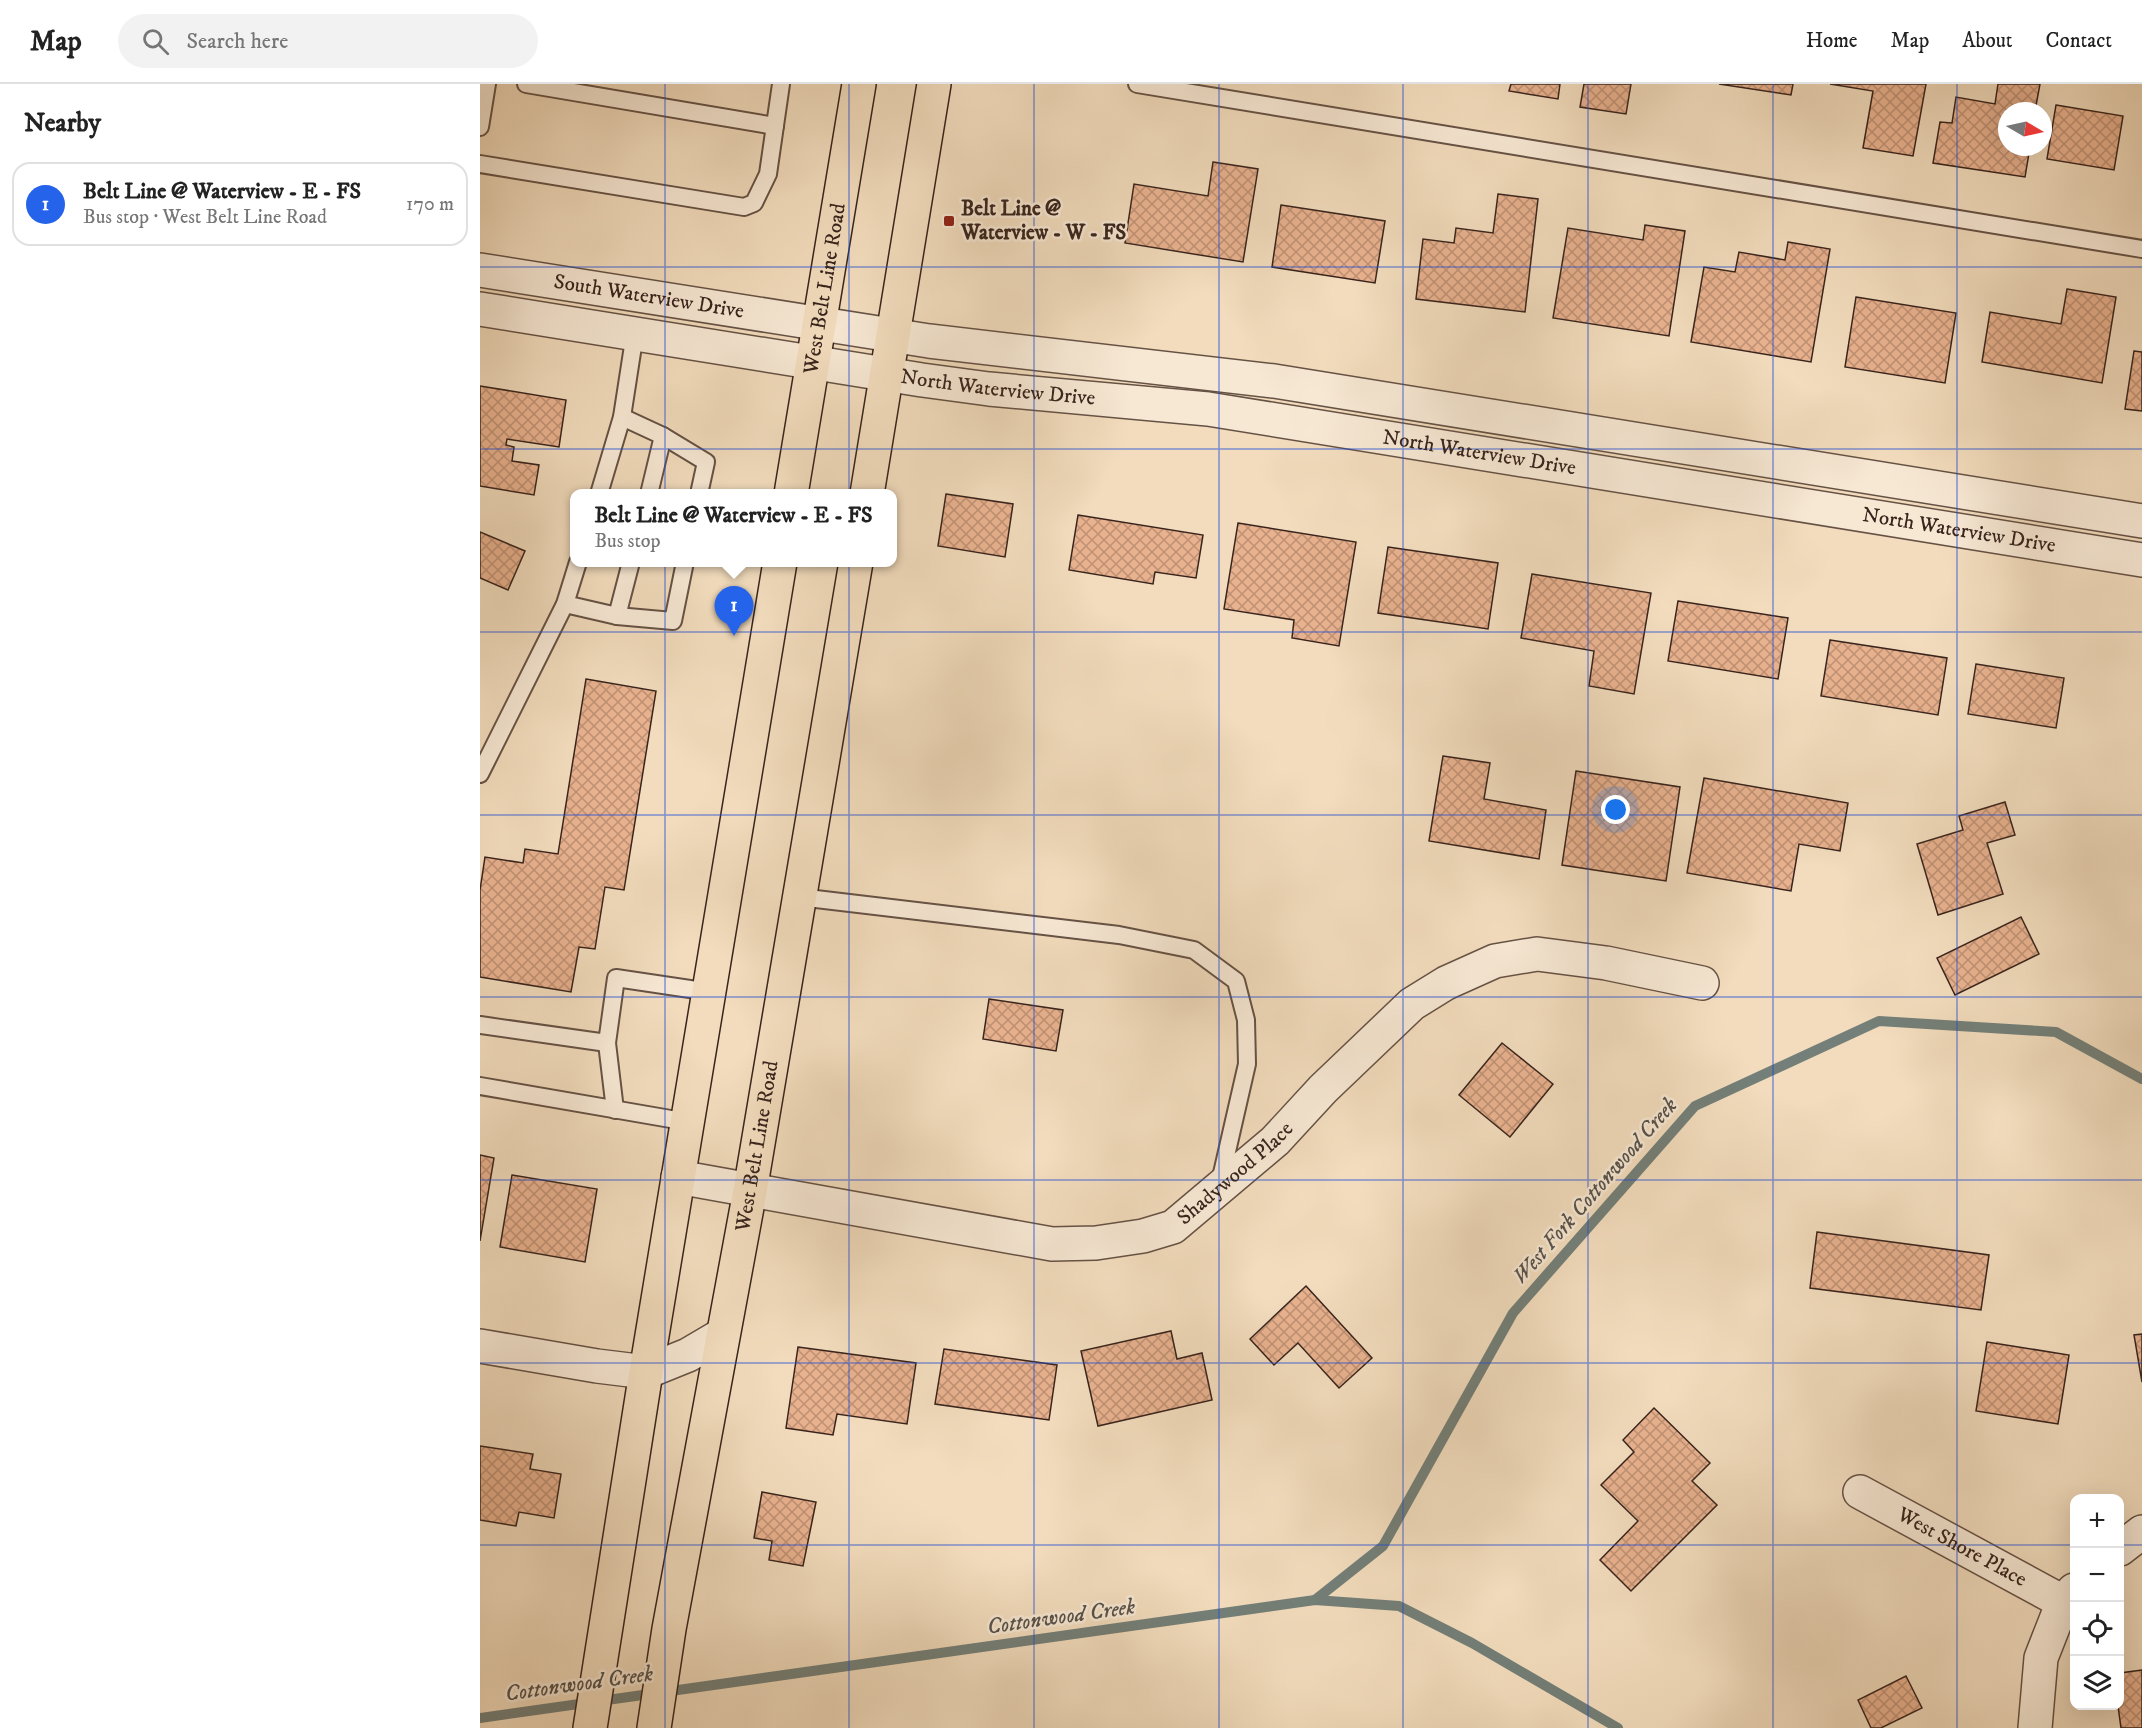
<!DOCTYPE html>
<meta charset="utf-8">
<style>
body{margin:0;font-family:"IM FELL DW Pica",serif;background:#f2f2f2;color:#222}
.controls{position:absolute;right:18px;bottom:18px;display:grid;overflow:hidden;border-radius:12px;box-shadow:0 6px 24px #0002}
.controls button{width:54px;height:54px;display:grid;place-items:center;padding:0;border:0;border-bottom:2px solid #e0e0e0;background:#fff;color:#222;font:30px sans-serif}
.compass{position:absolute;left:1518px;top:18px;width:54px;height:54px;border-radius:50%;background:#fff;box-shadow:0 6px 24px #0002;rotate:99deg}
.you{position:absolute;left:1136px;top:726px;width:21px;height:21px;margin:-15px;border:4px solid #fff;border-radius:50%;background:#1a73e8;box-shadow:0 0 0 9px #1a73e833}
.badge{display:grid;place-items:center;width:39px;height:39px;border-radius:50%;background:#2563eb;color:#fff;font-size:20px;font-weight:700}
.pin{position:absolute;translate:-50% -50px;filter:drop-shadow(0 2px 3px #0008)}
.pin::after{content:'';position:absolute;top:32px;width:21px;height:18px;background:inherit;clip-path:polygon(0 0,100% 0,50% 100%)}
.popup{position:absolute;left:90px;top:405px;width:327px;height:78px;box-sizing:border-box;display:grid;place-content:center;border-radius:12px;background:#fff;filter:drop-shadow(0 2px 4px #0005);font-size:20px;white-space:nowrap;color:#767676}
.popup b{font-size:22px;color:#222}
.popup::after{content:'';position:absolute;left:50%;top:100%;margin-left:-12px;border:12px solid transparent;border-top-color:#fff}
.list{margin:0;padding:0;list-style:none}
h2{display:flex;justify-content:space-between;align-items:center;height:78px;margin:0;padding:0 24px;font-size:26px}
h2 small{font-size:20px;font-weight:400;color:#767676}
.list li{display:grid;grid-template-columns:39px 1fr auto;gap:18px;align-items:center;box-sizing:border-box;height:84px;margin:0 12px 12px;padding:0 12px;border:2px solid #e0e0e0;border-radius:18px}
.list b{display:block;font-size:22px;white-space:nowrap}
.list p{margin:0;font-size:20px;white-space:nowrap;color:#767676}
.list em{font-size:20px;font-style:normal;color:#767676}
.icon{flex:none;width:33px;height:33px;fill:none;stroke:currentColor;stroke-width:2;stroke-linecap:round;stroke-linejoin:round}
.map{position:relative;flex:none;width:1662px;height:1644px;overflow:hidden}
header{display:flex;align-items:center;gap:36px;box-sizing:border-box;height:84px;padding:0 30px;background:#fff;border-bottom:2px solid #e0e0e0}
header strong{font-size:28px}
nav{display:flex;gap:33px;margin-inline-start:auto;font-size:21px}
.search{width:420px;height:54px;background:#f2f2f2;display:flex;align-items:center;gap:15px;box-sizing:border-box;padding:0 21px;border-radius:33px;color:#767676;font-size:22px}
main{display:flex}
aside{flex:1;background:#fff}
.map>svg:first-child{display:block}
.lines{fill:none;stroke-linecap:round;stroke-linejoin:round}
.stream{stroke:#737f78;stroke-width:10}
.building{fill:url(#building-cross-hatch);stroke:#38241d;stroke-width:1.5}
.service-casing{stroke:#665245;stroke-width:20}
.minor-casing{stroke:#665245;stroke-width:36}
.tertiary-casing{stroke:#665245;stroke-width:36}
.primary-casing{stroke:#38241d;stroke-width:36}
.service{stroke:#f7e8d4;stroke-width:16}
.minor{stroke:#f7e8d4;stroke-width:33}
.tertiary{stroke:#f7e8d4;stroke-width:33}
.primary{stroke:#f2dcbd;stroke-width:33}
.grid{fill:none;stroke:#1d4ed8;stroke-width:1.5;stroke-opacity:0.55}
.poi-dot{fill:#8f2418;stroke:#f7e8d4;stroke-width:2}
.labels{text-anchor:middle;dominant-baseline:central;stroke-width:5;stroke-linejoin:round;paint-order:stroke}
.poi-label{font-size:21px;font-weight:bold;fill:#38241d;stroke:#f7e8d4;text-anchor:start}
.street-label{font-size:21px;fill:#38241d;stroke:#f7e8d4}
.water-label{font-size:22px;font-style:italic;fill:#56514a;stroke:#f7e8d4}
</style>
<header>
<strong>Map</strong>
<div class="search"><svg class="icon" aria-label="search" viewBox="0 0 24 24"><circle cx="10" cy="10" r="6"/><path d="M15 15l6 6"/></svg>Search here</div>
<nav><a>Home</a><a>Map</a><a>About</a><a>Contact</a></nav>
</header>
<main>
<aside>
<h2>Nearby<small></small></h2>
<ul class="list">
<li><span class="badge">1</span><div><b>Belt Line @ Waterview - E - FS</b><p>Bus stop · West Belt Line Road</p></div><em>170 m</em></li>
</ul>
</aside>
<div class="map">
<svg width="1662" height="1644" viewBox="0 0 1662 1644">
<defs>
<pattern id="building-cross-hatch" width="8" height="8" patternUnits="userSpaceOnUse" patternTransform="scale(1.5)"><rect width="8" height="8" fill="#e9b28f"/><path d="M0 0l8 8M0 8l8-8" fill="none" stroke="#be9174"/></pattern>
</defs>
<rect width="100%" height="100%" fill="#f2dcbd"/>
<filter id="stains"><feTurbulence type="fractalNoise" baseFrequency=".00333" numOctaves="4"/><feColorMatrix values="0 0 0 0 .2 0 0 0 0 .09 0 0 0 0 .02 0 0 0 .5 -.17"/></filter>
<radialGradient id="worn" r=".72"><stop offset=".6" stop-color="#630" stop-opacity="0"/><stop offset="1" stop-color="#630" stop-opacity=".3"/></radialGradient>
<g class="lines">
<!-- stream -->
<g class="stream">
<polyline points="835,1516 903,1462 1033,1229 1215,1022 1399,937 1576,948 1662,995"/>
<polyline points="0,1634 835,1516 919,1522 992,1559 1138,1644"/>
</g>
</g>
<!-- building -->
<g class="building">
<polygon points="1031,0 1080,0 1078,15 1029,7"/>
<polygon points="1104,0 1151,0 1146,30 1100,23"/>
<polygon points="1239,0 1313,0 1311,11"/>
<polygon points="1350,0 1446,0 1433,72 1383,64 1393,7"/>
<polygon points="1518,0 1560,0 1555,27 1527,27 1527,63 1550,63 1545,93 1453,79 1460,38 1472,39 1476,13 1515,20"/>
<polygon points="1576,21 1643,32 1634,86 1567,75"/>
<polygon points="733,78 778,85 763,178 645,159 654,100 728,112"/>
<polygon points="1018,110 1058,115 1045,228 936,215 943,155 974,159 976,144 1013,149"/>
<polygon points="801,121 905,137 895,199 792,183"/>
<polygon points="1165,141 1205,147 1189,252 1073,234 1088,144 1163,156"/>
<polygon points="1308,158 1350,165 1331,278 1211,258 1224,183 1255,188 1259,168 1305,176"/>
<polygon points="1587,205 1636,213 1622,299 1502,278 1510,228 1581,240"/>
<polygon points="1376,213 1476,229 1465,299 1365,283"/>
<polygon points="1654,267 1662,268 1662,327 1645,325"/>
<polygon points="0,302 86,316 79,363 27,355 26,361 34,363 32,377 59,381 54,411 0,402"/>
<polygon points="466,410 533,420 525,473 458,462"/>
<polygon points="598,431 723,451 716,494 675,488 673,500 589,486"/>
<polygon points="758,439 876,458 859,562 812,554 814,536 744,525"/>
<polygon points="0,448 45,467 28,506 0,494"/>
<polygon points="908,463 1018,479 1008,545 898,529"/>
<polygon points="1052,490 1171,509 1154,610 1109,602 1114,567 1041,554"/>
<polygon points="1198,517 1308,534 1298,595 1188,577"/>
<polygon points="1350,556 1467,574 1458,631 1341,612"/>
<polygon points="1496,580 1584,594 1576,644 1488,630"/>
<polygon points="106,595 176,607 144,806 125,803 115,865 99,863 91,908 0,893 0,806 5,773 43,779 45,765 78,770"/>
<polygon points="963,672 1010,679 1004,715 1066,726 1059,775 949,757"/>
<polygon points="1096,687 1200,703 1186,797 1082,781"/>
<polygon points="1224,694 1368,719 1360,767 1319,760 1311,807 1207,789"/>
<polygon points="1525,718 1535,751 1507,759 1523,810 1458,831 1437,760 1483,746 1479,732"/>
<polygon points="1541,833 1559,870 1475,911 1457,874"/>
<polygon points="509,915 583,926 576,967 503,955"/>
<polygon points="1022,959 1073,1000 1030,1053 979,1011"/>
<polygon points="0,1071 14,1074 0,1157"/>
<polygon points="32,1091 117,1105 105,1178 20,1163"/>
<polygon points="1337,1148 1509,1171 1501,1226 1330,1204"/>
<polygon points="826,1202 892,1274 859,1304 818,1259 794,1281 770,1255"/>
<polygon points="691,1247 697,1275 722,1269 732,1316 618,1342 601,1267"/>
<polygon points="1662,1250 1662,1298 1654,1251"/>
<polygon points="1507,1258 1589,1271 1578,1340 1496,1327"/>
<polygon points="318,1263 436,1279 427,1340 357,1330 353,1351 306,1344"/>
<polygon points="464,1265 577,1281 569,1336 455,1320"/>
<polygon points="1174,1324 1230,1379 1212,1397 1237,1421 1151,1507 1120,1476 1158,1437 1121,1401 1154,1368 1143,1356"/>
<polygon points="0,1362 53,1370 50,1385 81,1390 74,1434 39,1428 36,1442 0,1436"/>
<polygon points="282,1408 336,1418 323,1482 289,1476 292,1457 274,1454"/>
<polygon points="1662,1586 1662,1644 1641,1644 1638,1622 1640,1622 1640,1589"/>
<polygon points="1426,1592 1442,1624 1401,1644 1391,1644 1378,1616"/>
</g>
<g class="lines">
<defs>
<g id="service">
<polyline points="46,0 295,42"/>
<polyline points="657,0 1662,165"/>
<polyline points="0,43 7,0"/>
<polyline points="0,80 264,123 274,119 288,90 301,0"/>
<polyline points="142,333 183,352 169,410"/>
<polyline points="183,352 226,378 219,410"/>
<polyline points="119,410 142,333 155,249"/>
<polyline points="85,520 137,532 151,478"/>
<polyline points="137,532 193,537 205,478"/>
<polyline points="0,690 85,520 98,478"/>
<polyline points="319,813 639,851 714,866 756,897 766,936 767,980 740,1098"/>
<polyline points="0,941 127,959 136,894 230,908"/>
<polyline points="127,959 135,1026"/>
<polyline points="0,1002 208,1038"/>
</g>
<g id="minor">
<path id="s1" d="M198 1093 572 1160 616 1159 663 1152 693 1143 795 1057 843 1005 932 920 966 899 1015 877 1057 870 1126 879 1222 899"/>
<polyline points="0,1262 117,1282 166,1288 208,1271 242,1251"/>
<path id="s2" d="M1380 1408 1583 1518"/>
<polyline points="1640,1465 1662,1448"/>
<polyline points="1555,1644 1561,1574 1583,1518 1594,1506"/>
</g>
<g id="tertiary">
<path id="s3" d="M0 186 449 257 794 297 1662 437"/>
<path id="s4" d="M0 225 442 296 509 305 728 325 1662 476"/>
</g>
<g id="primary">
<path id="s5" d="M311 410 379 0"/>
<polyline points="387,410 454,0"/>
<polyline points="110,1644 166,1288 300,478"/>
<path id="s6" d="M174 1644 189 1545 270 1107 376 478"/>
</g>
</defs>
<!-- service casing -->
<use href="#service" class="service-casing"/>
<!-- minor casing -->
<use href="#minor" class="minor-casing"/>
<!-- tertiary casing -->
<use href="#tertiary" class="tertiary-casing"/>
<!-- primary casing -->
<use href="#primary" class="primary-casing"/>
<!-- service -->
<use href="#service" class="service"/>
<!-- minor -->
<use href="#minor" class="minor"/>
<!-- tertiary -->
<use href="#tertiary" class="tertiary"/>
<!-- primary -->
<use href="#primary" class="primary"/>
</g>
<!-- grid -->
<path class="grid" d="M185 0V1644M369 0V1644M554 0V1644M739 0V1644M923 0V1644M1108 0V1644M1293 0V1644M1477 0V1644M0 183H1662M0 365H1662M0 548H1662M0 731H1662M0 913H1662M0 1096H1662M0 1279H1662M0 1461H1594M1640 1461H1662"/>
<!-- markers -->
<rect class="poi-dot" x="463" y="131" width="12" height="12" rx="3"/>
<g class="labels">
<!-- poi labels -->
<g class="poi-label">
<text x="481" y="125">Belt Line @<tspan x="481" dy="24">Waterview - W - FS</tspan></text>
</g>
<!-- street labels -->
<g class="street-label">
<text stroke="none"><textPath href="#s5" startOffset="208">West Belt Line Road</textPath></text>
<text stroke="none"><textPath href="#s3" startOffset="171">South Waterview Drive</textPath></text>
<text stroke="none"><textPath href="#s4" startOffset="524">North Waterview Drive</textPath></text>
<text stroke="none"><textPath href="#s4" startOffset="1010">North Waterview Drive</textPath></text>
<text stroke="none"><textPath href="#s4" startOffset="1496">North Waterview Drive</textPath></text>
<text stroke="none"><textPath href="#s6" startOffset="591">West Belt Line Road</textPath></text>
<text stroke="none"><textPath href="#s1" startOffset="585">Shadywood Place</textPath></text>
<text stroke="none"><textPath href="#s2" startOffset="116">West Shore Place</textPath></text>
</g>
<!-- water labels -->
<g class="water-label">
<text transform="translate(1115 1107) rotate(-49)">West Fork Cottonwood Creek</text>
<text transform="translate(581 1533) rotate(-8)">Cottonwood Creek</text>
<text transform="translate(99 1600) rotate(-8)">Cottonwood Creek</text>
</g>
</g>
<rect width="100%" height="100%" filter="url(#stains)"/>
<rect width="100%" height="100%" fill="url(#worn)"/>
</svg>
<div class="controls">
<button>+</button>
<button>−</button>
<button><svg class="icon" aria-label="locate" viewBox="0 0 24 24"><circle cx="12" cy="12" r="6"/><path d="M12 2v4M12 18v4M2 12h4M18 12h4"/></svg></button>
<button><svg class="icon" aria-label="layers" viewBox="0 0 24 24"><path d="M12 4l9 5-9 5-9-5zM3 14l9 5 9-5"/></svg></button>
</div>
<svg class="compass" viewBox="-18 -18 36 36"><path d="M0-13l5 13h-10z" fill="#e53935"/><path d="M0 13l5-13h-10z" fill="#767676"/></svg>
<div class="you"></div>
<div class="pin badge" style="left:254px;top:552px">1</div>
<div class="popup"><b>Belt Line @ Waterview - E - FS</b>Bus stop</div>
</div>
</main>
